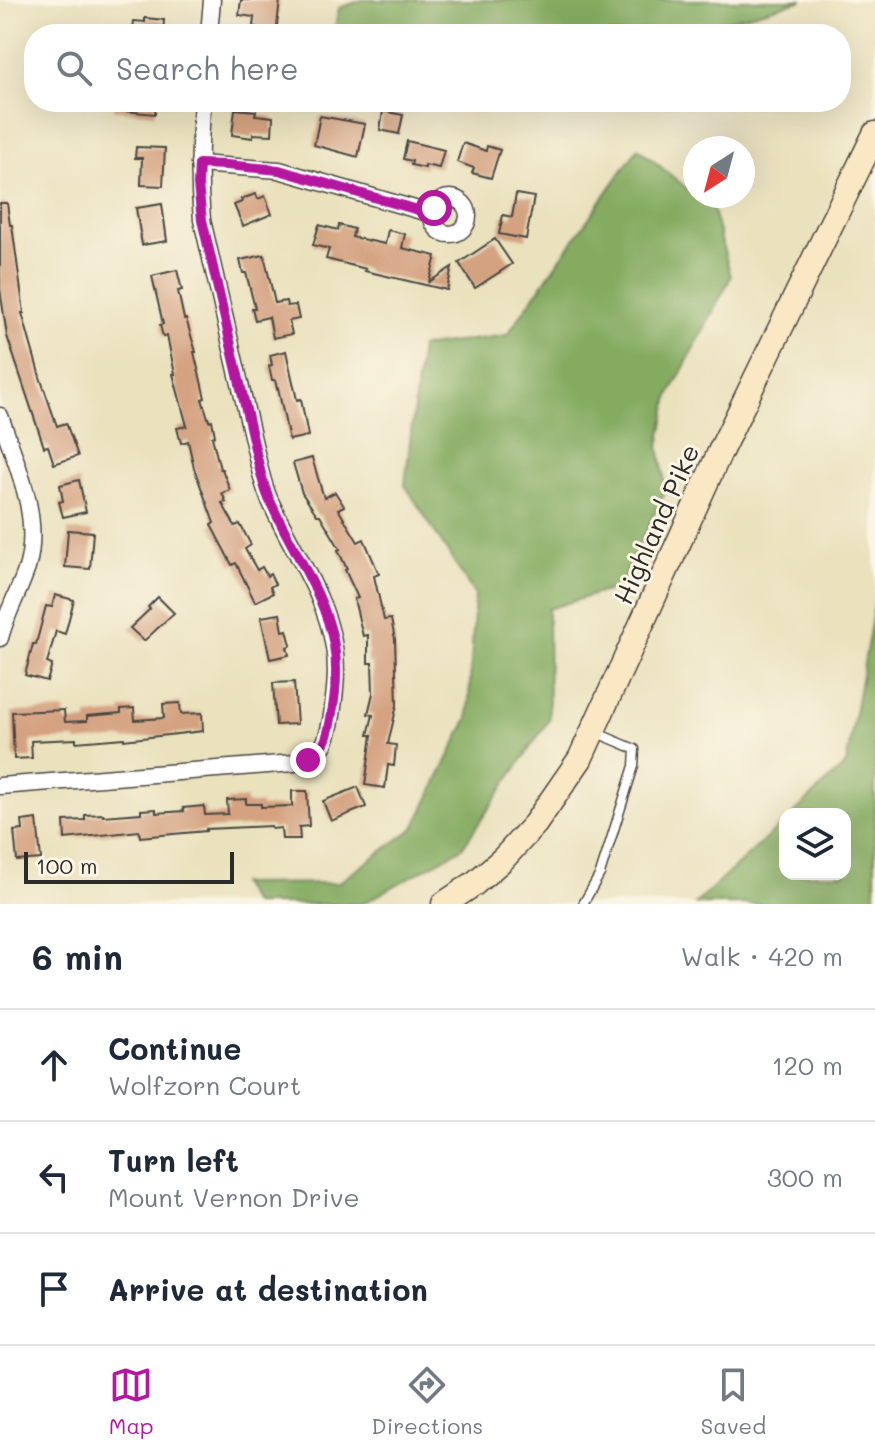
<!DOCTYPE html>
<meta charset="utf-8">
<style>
body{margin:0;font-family:Mali,sans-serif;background:#f6f6f7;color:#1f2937}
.controls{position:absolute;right:24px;bottom:24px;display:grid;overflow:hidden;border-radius:16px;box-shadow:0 8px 32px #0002}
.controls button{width:72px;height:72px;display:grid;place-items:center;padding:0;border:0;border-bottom:2px solid #e0e1e3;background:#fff;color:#1f2937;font:40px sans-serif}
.compass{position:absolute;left:683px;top:136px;width:72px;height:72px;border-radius:50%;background:#fff;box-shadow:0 8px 32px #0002;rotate:216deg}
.scale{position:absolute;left:24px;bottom:20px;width:210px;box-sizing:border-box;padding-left:8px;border:4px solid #2b2b2b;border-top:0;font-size:22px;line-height:28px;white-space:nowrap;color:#2b2b2b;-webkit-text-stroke:6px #fcf5e5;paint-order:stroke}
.stop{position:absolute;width:24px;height:24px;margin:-18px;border:6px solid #b5179e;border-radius:50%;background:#fff}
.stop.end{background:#b5179e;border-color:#fff;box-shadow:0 2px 8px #0008}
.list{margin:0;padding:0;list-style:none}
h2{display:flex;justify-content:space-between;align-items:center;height:104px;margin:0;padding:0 32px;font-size:34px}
h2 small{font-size:26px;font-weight:400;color:#747a83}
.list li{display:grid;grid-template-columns:52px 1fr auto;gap:24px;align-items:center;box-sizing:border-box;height:112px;padding:0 32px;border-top:2px solid #e0e1e3}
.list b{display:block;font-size:30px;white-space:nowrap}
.list p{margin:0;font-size:26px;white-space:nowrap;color:#747a83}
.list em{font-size:26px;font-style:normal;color:#747a83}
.icon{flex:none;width:44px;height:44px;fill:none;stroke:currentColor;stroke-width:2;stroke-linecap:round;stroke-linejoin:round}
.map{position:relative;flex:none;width:875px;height:904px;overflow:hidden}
.search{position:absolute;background:#fff;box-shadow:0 8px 32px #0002;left:24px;right:24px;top:24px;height:88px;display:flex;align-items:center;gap:20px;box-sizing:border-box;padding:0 28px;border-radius:32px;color:#747a83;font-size:30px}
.sheet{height:440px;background:#fff}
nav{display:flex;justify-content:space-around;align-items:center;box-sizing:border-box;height:112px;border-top:2px solid #e0e1e3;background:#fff;font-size:22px;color:#747a83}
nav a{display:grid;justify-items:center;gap:4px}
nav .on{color:#b5179e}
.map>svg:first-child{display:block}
.forest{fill:#84ab61;stroke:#586b46;stroke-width:2}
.building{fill:#d4a281}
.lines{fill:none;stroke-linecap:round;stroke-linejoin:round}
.lane-casing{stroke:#484641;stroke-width:11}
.street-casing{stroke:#484641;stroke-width:19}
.secondary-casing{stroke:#484641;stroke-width:27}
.lane{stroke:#fff;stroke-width:8}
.street{stroke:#fff;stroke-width:16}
.secondary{stroke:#fae7c3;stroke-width:24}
.route{stroke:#b5179e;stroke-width:10}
.labels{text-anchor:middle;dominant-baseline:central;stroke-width:6;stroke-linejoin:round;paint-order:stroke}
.street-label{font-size:26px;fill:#2b2b2b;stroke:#fcf5e5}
</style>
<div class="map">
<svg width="875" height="904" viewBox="0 0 875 904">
<rect width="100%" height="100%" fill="#fcf5e5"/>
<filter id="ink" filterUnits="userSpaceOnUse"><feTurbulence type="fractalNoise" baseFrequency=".0125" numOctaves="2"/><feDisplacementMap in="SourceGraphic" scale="16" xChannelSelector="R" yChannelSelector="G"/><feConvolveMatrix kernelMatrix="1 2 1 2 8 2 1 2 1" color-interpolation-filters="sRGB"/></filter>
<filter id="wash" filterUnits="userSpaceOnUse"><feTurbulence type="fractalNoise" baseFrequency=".006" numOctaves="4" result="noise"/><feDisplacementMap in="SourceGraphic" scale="32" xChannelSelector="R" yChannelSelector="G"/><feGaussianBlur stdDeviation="1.8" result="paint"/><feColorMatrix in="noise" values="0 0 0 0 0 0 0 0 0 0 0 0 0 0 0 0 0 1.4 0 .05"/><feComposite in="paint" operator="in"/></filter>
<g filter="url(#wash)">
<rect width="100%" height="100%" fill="#eae1bd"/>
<!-- forest -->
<g class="forest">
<polygon points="362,0 803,0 679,34 333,34 339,8"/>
<polygon points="638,148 713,210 731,277 669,396 659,446 666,490 619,587 548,609 549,720 462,848 362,904 253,904 240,884 338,883 414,828 468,718 475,595 405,485 421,347 507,335"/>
<polygon points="875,601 875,904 695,904 785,821 785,874 845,874 845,814 793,814 846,764"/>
</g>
<g id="blocks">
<!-- building -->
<g class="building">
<polygon points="241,0 280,0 276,34 256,34 256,27 253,27 254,17 239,15"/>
<polygon points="145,18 164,20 163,34 132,34 134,21 145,22"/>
<polygon points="114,102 156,102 155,114 114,110"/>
<polygon points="235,109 256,111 255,115 273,117 272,135 253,134 253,138 232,135"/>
<polygon points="383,111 403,115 399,134 380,130"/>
<polygon points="320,116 365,124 358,157 314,145"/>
<polygon points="407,141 444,150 439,168 425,165 425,168 411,165 412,161 403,159"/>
<polygon points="463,143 486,151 487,146 500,150 491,178 472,173 474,168 457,162"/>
<polygon points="136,147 165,148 163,186 141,185 142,158 135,158"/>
<polygon points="256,194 258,199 265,196 272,214 243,226 234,205 242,202 241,199"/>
<polygon points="516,194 534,197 526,239 499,234 503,215 512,217"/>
<polygon points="0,203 7,203 10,225 12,225 24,313 22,313 40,377 57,426 66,423 78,456 54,464 48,446 44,447 7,336 0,289"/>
<polygon points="162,204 167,241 142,245 136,208"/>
<polygon points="319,225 338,230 339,225 354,229 352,237 385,244 388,230 405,234 402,248 436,256 429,282 452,267 447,290 365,271 366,269 326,259 329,249 313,245"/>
<polygon points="495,239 512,264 475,288 459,263"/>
<polygon points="264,255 275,303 286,301 287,306 296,305 299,319 289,321 292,334 273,338 269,317 255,320 252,308 255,308 246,273 243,273 240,260"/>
<polygon points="177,270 182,290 178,291 184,319 186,319 196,352 194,352 205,398 202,399 209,421 212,420 215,436 212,437 220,469 222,469 230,490 222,493 226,502 222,503 235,526 240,524 251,545 245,549 257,570 262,567 267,576 270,574 275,584 270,587 273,593 255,602 236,563 232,565 211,525 214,523 194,468 188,441 181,443 177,428 187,426 173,374 175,374 167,336 163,337 160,325 163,324 152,276"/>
<polygon points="286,351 297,400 301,399 308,436 289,440 278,388 277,389 275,380 272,380 269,366 272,365 270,355"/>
<polygon points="312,458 324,498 335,492 344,506 338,509 358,542 364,539 379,574 374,576 384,620 391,619 395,639 397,705 388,744 396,745 394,766 388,765 385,788 365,785 372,735 368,735 373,715 368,714 373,693 372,663 368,663 368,635 363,636 354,599 358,598 345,570 347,569 338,550 340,549 320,515 317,515 302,493 293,463"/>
<polygon points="79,480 86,512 63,517 59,502 63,501 60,485"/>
<polygon points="68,530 93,532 90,569 65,567"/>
<polygon points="55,595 74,600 65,634 56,631 47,663 52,665 47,681 25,675 33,644 36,644 46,606 52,607"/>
<polygon points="158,597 174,613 144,641 130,628 150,609 148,607"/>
<polygon points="280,614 283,631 287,630 291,645 287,647 289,655 270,659 261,617"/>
<polygon points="294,682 297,724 276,725 273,683"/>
<polygon points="180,703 181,714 202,713 203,731 124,740 124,738 76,742 76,739 31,741 32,758 14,759 12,712 64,710 65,722 87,721 87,716 121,713 121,709 134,708 135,720 164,718 163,704"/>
<polygon points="358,787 366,807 331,821 323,801"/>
<polygon points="292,791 307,791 309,826 299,827 300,839 282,839 281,828 272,829 271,826 206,829 206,831 140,837 139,831 65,839 64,821 85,820 85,815 103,814 103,816 141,813 141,810 156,809 156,813 184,811 183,808 204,806 205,815 228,814 227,800 246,799 246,804 261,804 261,807 292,806"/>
<polygon points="37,819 41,859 17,861 14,831 23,830 22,821"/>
</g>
</g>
</g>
<g filter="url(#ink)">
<use href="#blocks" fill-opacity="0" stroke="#484641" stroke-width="2"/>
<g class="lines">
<defs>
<polyline id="lane" points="583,904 600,874 634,766 635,749 597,733"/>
<g id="street">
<polyline points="209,34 212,0"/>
<polyline points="199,164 279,170 432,214"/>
<circle cx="450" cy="216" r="18"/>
<path d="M0 416C16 464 42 516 27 568 19 592 6 614 0 638"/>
<path d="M0 786 294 763C324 756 327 743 332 715 335 692 338 669 334 647 326 595 293 552 272 505 266 494 263 482 260 470L202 220C198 180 199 142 203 102"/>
</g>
<polyline id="secondary" points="444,904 475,883 503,859 535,824 580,759 719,454 875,134"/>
</defs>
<!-- lane casing -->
<use href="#lane" class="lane-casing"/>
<!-- street casing -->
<use href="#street" class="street-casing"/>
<!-- secondary casing -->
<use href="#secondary" class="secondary-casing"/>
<!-- lane -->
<use href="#lane" class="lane"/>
<!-- street -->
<use href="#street" class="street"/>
<!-- secondary -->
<use href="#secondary" class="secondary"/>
</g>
</g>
<g class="lines" filter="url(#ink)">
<!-- route -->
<path class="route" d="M308 760C326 750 329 732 332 713 336 691 338 668 334 645 325 594 293 552 272 505 266 494 263 482 260 470L202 220 198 185 199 164 227 165 279 170 432 214 434 208"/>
</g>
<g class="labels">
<!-- street labels -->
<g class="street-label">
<text transform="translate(656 524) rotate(-66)">Highland Pike</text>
</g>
</g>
</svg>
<div class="controls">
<button><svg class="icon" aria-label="layers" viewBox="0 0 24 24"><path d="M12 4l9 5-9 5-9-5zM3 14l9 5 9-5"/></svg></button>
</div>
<svg class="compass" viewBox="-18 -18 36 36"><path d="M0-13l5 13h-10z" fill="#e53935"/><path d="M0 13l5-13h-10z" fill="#747a83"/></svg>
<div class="scale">100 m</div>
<div class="stop" style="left:434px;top:208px"></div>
<div class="stop end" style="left:308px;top:760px"></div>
<div class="search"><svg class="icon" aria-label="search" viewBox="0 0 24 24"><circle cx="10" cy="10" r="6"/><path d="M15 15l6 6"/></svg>Search here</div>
</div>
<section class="sheet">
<h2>6 min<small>Walk · 420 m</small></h2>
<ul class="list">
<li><svg class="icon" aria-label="ahead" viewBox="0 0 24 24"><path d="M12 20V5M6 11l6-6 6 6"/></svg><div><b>Continue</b><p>Wolfzorn Court</p></div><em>120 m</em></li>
<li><svg class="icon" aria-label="left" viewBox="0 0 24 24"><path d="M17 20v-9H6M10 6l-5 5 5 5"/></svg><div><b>Turn left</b><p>Mount Vernon Drive</p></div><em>300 m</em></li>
<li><svg class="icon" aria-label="arrive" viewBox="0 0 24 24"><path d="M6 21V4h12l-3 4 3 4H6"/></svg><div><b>Arrive at destination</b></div></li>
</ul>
</section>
<nav>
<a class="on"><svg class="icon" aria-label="map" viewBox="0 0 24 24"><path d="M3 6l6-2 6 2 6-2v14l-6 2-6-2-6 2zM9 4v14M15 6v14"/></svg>Map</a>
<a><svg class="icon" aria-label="directions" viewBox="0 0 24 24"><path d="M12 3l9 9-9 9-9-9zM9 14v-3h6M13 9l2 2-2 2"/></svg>Directions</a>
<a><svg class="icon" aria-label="saved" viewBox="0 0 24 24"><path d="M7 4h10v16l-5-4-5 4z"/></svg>Saved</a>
</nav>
